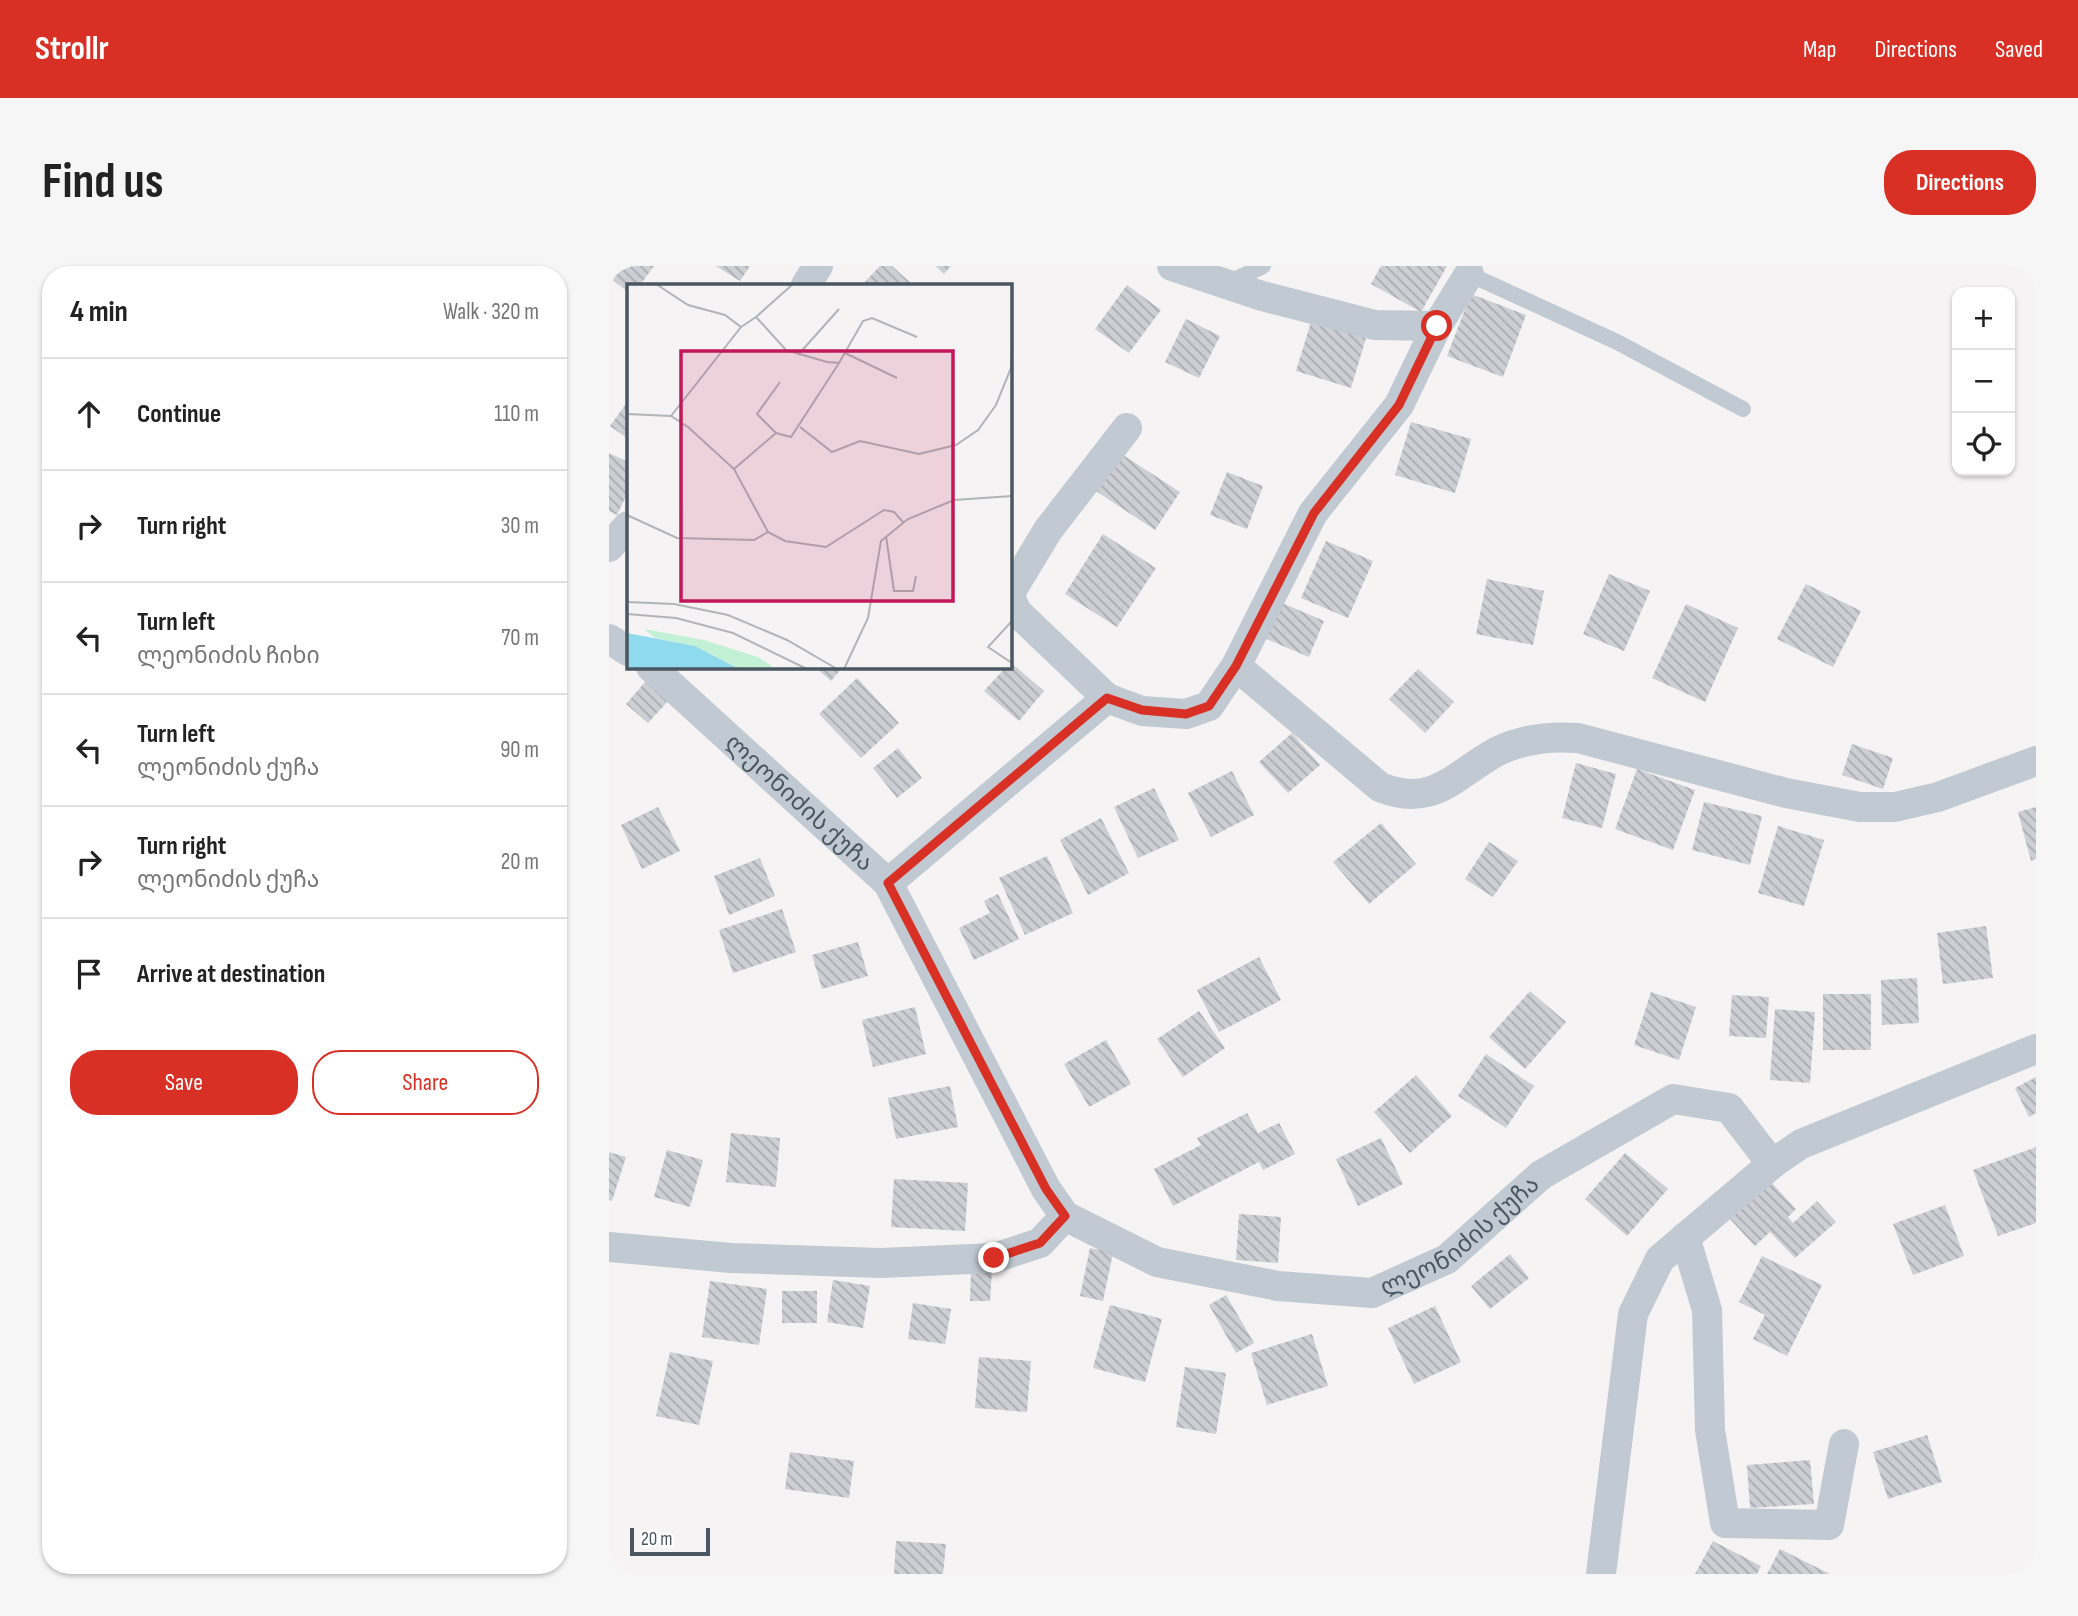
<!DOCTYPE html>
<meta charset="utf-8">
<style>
body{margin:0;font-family:"Sofia Sans Condensed","Noto Sans Georgian",sans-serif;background:#f6f6f6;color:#222}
.controls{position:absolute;right:21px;top:21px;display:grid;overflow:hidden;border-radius:14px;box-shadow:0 2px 5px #0004}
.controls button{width:63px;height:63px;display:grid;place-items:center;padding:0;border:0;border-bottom:2px solid #e0e0e0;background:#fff;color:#222;font:35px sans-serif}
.scale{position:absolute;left:21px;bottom:18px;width:80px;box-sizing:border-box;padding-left:7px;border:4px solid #4a5661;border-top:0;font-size:19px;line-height:24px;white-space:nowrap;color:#4a5661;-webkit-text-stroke:5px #fff;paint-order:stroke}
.stop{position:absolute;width:21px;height:21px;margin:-16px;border:5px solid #d93025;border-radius:50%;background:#fff}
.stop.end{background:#d93025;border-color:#fff;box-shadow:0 2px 7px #0008}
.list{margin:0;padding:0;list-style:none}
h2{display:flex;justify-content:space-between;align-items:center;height:91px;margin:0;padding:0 28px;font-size:30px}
h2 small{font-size:23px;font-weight:400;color:#767676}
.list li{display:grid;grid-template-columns:46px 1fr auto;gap:21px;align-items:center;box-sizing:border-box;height:112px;padding:0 28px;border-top:2px solid #e0e0e0}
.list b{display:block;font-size:26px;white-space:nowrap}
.list p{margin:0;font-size:23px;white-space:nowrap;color:#767676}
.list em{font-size:23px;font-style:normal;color:#767676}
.actions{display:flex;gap:14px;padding:21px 28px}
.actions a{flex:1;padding:16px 0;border:2px solid #d93025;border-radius:28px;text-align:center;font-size:24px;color:#d93025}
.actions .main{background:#d93025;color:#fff}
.icon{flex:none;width:38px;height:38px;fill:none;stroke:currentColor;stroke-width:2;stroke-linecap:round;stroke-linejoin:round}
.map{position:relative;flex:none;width:1427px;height:1308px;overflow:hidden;border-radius:28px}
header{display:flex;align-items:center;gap:42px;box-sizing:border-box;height:98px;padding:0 35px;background:#d93025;color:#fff}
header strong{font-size:33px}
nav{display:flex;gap:38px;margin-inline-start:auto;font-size:24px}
.intro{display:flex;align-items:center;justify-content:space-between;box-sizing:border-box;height:168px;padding:0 42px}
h1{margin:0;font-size:49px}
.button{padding:18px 32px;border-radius:28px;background:#d93025;color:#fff;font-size:24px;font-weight:700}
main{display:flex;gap:42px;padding:0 42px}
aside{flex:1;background:#fff;border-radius:28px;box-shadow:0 2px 5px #0004}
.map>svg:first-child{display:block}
.building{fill:url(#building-back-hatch)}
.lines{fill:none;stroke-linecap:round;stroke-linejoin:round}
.lane{stroke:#c1cad2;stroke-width:16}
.street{stroke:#c1cad2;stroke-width:30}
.route{stroke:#d93025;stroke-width:9}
.labels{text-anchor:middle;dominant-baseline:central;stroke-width:5;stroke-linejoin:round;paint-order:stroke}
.street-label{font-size:24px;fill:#4a5661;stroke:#fff}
.inset-road{fill:none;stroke:#b1b4b9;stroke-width:2}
.view{fill:#c2185b;fill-opacity:0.15;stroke:#c2185b;stroke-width:3.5}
.inset-edge{fill:none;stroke:#4a5661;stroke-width:3.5}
</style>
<header>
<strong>Strollr</strong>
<nav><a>Map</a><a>Directions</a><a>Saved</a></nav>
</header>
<div class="intro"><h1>Find us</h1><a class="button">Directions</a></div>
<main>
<aside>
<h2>4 min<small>Walk · 320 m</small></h2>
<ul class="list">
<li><svg class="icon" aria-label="ahead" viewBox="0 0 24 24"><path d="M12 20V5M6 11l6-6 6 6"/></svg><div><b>Continue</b></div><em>110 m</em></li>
<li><svg class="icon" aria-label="right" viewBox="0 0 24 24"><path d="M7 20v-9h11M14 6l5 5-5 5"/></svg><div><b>Turn right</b></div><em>30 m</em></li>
<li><svg class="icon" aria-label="left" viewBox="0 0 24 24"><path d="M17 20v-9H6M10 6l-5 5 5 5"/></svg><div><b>Turn left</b><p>ლეონიძის ჩიხი</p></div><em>70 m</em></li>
<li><svg class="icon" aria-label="left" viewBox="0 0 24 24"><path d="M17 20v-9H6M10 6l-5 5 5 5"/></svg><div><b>Turn left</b><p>ლეონიძის ქუჩა</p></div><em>90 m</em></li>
<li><svg class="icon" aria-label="right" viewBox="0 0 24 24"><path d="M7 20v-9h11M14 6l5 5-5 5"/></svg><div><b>Turn right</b><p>ლეონიძის ქუჩა</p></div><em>20 m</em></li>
<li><svg class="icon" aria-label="arrive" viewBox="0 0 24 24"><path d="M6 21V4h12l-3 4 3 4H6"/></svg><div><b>Arrive at destination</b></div></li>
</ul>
<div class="actions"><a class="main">Save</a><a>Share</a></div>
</aside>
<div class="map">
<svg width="1427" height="1308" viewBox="0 0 1427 1308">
<defs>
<pattern id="building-back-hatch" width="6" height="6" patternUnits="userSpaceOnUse" patternTransform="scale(1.75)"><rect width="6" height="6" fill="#cdcfd5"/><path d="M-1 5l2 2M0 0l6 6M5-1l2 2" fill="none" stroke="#a8abb0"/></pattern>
</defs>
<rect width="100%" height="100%" fill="#f5f3f3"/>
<!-- building -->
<g class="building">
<polygon points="0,0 45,0 31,19 19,19 19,26 0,11"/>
<polygon points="107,0 141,0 131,15"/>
<polygon points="271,0 283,0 304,19 253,19"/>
<polygon points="327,0 342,0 335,8"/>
<polygon points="772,0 838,0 812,46 762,18"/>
<polygon points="518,19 552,44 520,87 486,63"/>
<polygon points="862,28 917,49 894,111 838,90"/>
<polygon points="577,53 611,70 590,112 556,96"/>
<polygon points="702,56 757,72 742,122 687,105"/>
<polygon points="19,135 19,173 1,160"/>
<polygon points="802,156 862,173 846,227 786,209"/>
<polygon points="0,187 19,196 19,226 8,249 0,245"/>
<polygon points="511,187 571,226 546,264 487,225"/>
<polygon points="618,206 654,220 638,263 601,249"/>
<polygon points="494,268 547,302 508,361 456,328"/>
<polygon points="717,275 764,295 739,352 692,332"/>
<polygon points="1000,308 1041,325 1015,385 974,368"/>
<polygon points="878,313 935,325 924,379 867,368"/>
<polygon points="1197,318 1252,345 1224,401 1168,373"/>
<polygon points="671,336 715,355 700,391 655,372"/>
<polygon points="1077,338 1129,362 1096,436 1043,412"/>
<polygon points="401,396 435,425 410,455 375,425 397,401 401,401"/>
<polygon points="206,401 234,401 222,415"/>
<polygon points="809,403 845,436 816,467 780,433"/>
<polygon points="248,412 290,457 252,492 210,448"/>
<polygon points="37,415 59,435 39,457 17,438"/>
<polygon points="683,467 711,499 679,527 650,496"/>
<polygon points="1243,478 1284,492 1274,523 1233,509"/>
<polygon points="289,482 313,512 288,532 264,502"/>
<polygon points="967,497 1007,508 993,562 953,552"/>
<polygon points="1028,503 1086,524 1064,584 1006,563"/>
<polygon points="623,505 645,549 602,571 579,527"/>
<polygon points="545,522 570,574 529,592 505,541"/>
<polygon points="1095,536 1153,550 1141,599 1083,584"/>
<polygon points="49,541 71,585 33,603 12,559"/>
<polygon points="1427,541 1427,593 1422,595 1409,546"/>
<polygon points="492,552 520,607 479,629 451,574"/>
<polygon points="772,557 807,598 760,638 724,596"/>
<polygon points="1169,560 1215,574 1195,640 1149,627"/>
<polygon points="880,576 909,595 884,631 856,613"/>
<polygon points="438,590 464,647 416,669 390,612"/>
<polygon points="151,592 166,630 120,649 105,610"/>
<polygon points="389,628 410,673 365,694 350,662 381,647 375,635"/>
<polygon points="173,643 187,686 124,707 110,664"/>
<polygon points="1377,660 1384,712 1334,718 1328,667"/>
<polygon points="249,676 259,710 213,723 203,689"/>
<polygon points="650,691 672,734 610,766 588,724"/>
<polygon points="1308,712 1310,757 1273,759 1272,714"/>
<polygon points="921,725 957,756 916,803 880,771"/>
<polygon points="1042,726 1087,741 1070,794 1025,779"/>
<rect x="1214" y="728" width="48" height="56"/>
<polygon points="1123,729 1160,731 1157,772 1120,770"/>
<polygon points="306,741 317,788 264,801 253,754"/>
<polygon points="1166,743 1206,746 1201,817 1161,814"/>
<polygon points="590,745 616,782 574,811 548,773"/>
<polygon points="497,774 522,818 480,841 455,798"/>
<polygon points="877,788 925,820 897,862 849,830"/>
<polygon points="807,809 843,850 801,887 765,846"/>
<polygon points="1427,811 1427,847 1420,851 1406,822"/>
<polygon points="341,820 349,861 287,873 279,832"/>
<polygon points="638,847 649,867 670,857 686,888 654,904 650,896 564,940 545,903 592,879 588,872"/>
<polygon points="122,867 171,872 167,921 117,916"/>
<polygon points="772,872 794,918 749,940 727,893"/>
<polygon points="1427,881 1427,957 1389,970 1364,904"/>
<polygon points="58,884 94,894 81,941 45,931"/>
<polygon points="0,886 17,891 3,935 0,934"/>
<polygon points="1016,887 1059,923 1018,970 976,933"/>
<polygon points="285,913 359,917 356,965 282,961"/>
<polygon points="1160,914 1187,943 1179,951 1184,957 1208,935 1227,956 1186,992 1161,966 1146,980 1119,951"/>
<polygon points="1336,939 1355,990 1304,1009 1284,958"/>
<polygon points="630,948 672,951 669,997 627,994"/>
<polygon points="481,982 504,987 494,1035 471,1030"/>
<polygon points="901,988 920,1012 881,1043 862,1020"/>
<polygon points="1153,990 1213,1019 1178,1090 1144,1073 1156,1049 1130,1036"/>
<polygon points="362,1004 383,1005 381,1035 361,1035"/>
<polygon points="224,1014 261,1020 254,1062 218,1056"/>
<polygon points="101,1015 158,1023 150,1079 93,1071"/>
<rect x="173" y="1025" width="35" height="32"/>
<polygon points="617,1029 645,1077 627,1087 600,1039"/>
<polygon points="304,1037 342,1043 336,1078 299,1073"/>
<polygon points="501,1039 553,1053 536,1116 484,1102"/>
<polygon points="826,1040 852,1096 805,1118 779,1062"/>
<polygon points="703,1068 719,1120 658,1139 642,1087"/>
<polygon points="61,1086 104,1095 90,1159 47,1150"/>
<polygon points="370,1091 422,1095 418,1146 366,1142"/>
<polygon points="576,1101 617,1107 607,1168 567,1161"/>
<polygon points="1318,1169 1333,1216 1279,1233 1264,1186"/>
<polygon points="181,1186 245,1195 240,1232 176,1223"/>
<polygon points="1201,1194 1205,1238 1141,1242 1138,1199"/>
<polygon points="287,1275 337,1278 334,1308 285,1308"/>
<polygon points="1104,1275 1152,1300 1148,1308 1086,1308"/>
<polygon points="1171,1283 1221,1308 1158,1308"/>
</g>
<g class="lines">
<!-- lane -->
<g class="lane">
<polyline points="862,2 860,8 1008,76 1134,143"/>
<polyline points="619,17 654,0"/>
</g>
<!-- street -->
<g class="street">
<polyline points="563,0 653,30 766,59 828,60 860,8"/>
<polyline points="197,19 209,0"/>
<polyline points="0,281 19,260"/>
<polyline points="401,327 439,264 518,162"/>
<polyline points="401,331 408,346 498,432 533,445 577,448 600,440 627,400 704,247 790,139 828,60"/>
<polyline points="0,373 19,385"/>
<path d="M627 400 771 521C825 543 846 508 889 485 914 473 943 470 969 472L1177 527 1251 541H1286L1329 531 1427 495"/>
<path id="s1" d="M42 401 279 617 437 923 456 950 548 996 669 1020 763 1027 838 993 932 909 1064 833 1120 842 1163 898"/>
<polyline points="279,617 498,432"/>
<polyline points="1076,971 1098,1044 1101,1164 1116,1257 1220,1259 1235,1178"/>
<polyline points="0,981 122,992 272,997 385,992 431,977 456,950"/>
<polyline points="992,1308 1024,1048 1051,993 1163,898 1192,878 1427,783"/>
</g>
</g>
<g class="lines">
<!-- route -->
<polyline class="route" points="385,992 431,977 456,950 437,923 279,617 498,432 533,444 577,448 600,440 627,400 705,247 790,139 828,60"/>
</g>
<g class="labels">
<!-- street labels -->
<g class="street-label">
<text stroke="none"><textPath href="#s1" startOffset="201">ლეონიძის ქუჩა</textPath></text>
<text stroke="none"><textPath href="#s1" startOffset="1124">ლეონიძის ქუჩა</textPath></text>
</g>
</g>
<!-- overview -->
<g transform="translate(18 18)">
<rect width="385" height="385" fill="#f5f3f3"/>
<path d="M17 345 77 356 131 373 149 385H112L68 362 28 354Z" fill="#c3f1d5"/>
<path d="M0 349 68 362 112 385H0Z" fill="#90daee"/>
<path class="inset-road" d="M29 0 61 21 98 31 114 43 44 132M129 33 166 0M114 43 129 33 159 66 200 78 212 79 236 37 245 34 290 53M218 69 270 94M171 71 212 25M153 98 130 130 149 149 164 153 212 79M0 130 44 132 61 143 107 185 141 248 158 257 199 263 257 226 267 228 276 238M173 143 205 168 233 157 292 170 329 161 351 146 369 121 384 84 385 59M107 185 149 149M0 231 50 254 127 256 141 248M259 252 267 307H286L289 292M0 318 47 320 101 331 160 356 210 385M0 330 49 334 106 349 180 385M385 337 361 363 385 379M217 385 241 334 254 257 281 235 327 216 385 212"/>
<path class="view" d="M54 67H326V317H54Z"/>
<rect width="385" height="385" class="inset-edge"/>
</g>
</svg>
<div class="controls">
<button>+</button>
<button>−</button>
<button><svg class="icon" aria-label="locate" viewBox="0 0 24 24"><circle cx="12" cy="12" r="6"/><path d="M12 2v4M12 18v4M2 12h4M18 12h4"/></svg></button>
</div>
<div class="scale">20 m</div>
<div class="stop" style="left:828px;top:60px"></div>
<div class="stop end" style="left:385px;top:992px"></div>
</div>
</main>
